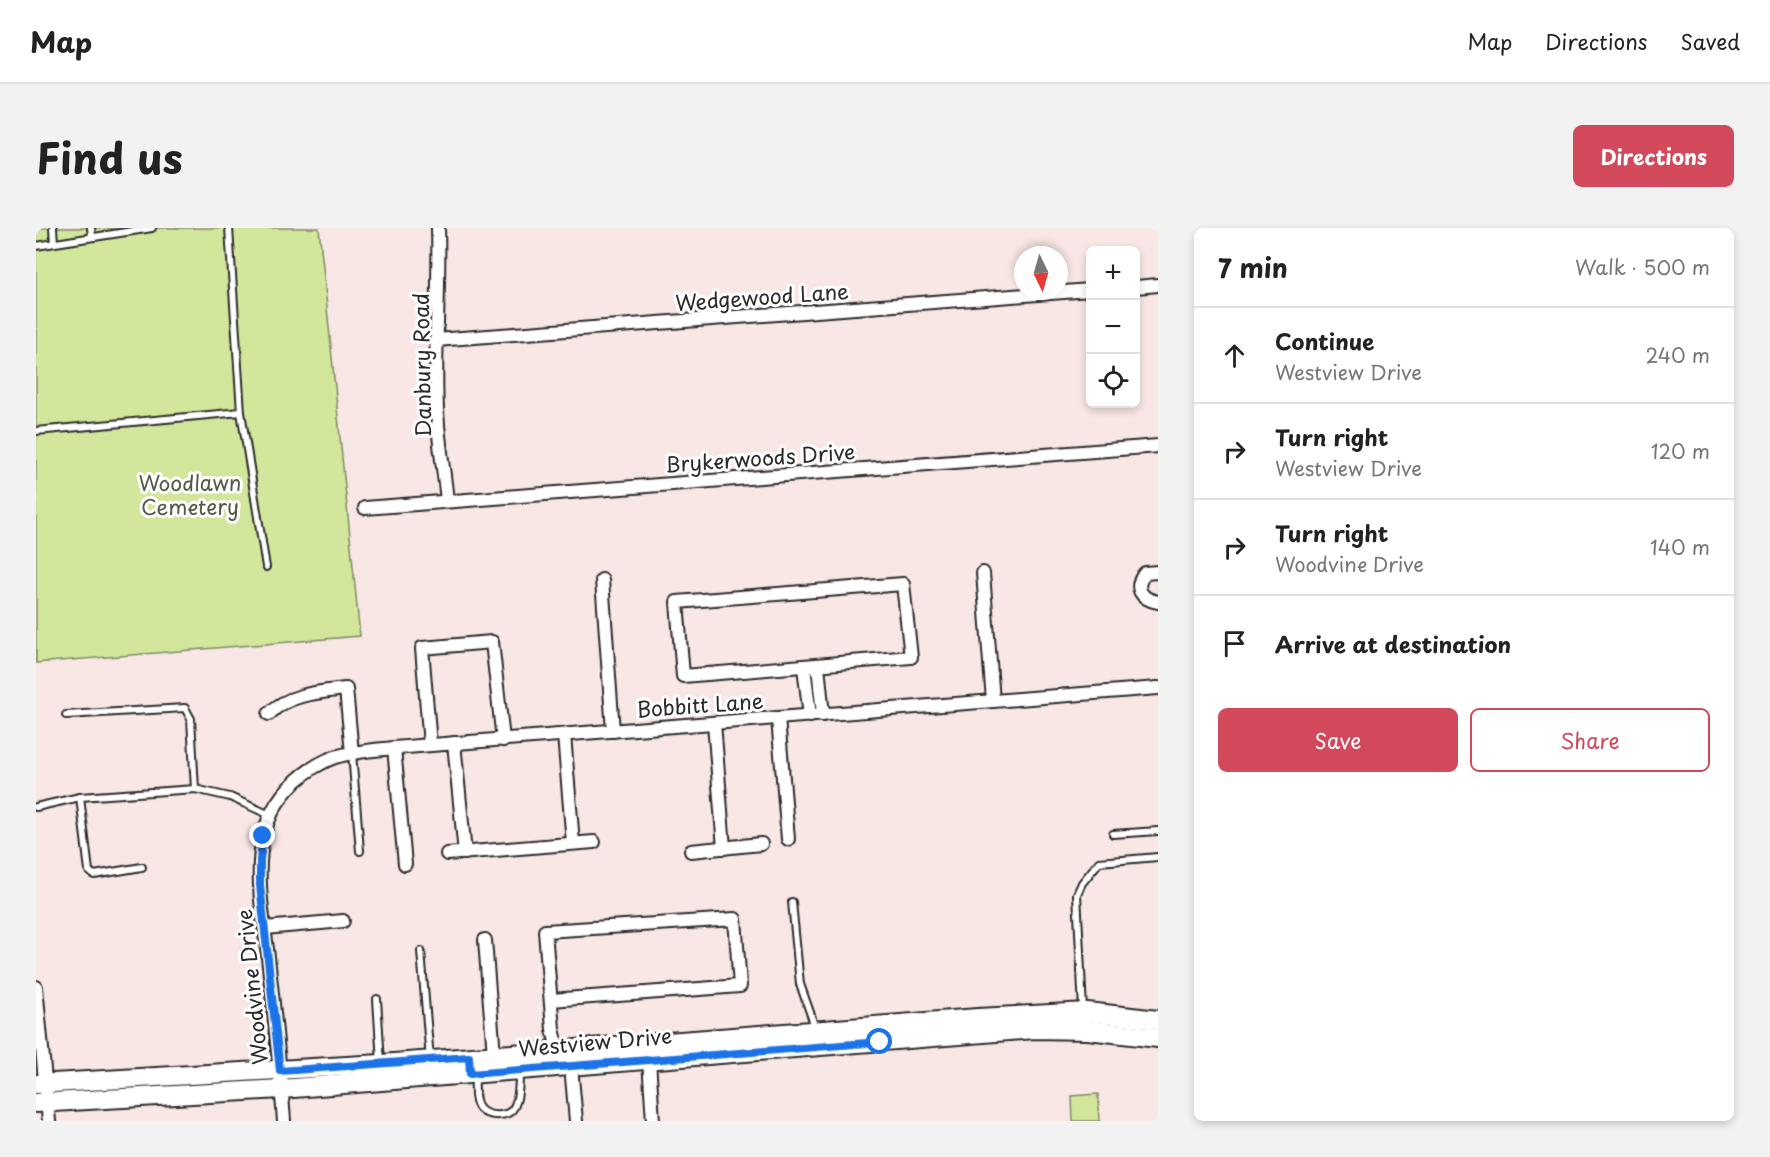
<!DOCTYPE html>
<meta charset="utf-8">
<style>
body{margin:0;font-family:"Playpen Sans",sans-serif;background:#f2f2f2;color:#222}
.controls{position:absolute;right:18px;top:18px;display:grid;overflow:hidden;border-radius:9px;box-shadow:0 3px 9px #0003}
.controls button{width:54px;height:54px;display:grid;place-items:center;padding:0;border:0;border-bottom:2px solid #e0e0e0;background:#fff;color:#222;font:30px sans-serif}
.compass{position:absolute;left:978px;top:18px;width:54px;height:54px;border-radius:50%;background:#fff;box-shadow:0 3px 9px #0003;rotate:175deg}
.stop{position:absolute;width:18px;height:18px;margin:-14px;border:4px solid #1a73e8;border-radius:50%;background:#fff}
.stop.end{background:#1a73e8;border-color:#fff;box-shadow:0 2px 6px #0008}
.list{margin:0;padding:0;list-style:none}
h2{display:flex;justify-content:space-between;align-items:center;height:78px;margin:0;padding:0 24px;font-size:26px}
h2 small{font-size:20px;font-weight:400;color:#767676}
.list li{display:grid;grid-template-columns:39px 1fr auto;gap:18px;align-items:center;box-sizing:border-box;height:96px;padding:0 24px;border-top:2px solid #e0e0e0}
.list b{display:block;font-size:22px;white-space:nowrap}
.list p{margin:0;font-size:20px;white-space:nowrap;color:#767676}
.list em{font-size:20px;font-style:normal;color:#767676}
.actions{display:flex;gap:12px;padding:18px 24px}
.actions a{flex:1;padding:14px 0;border:2px solid #d1495b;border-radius:9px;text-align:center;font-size:21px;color:#d1495b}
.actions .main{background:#d1495b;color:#fff}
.icon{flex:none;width:33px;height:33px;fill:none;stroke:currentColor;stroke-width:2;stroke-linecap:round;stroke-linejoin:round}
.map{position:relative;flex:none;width:1122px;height:893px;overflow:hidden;border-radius:9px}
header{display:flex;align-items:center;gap:36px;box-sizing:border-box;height:84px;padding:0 30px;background:#fff;border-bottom:2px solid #e0e0e0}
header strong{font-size:28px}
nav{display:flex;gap:33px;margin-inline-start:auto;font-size:21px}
.intro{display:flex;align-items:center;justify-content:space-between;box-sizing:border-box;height:144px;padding:0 36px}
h1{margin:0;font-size:42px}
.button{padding:15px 27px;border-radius:9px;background:#d1495b;color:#fff;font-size:21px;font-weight:700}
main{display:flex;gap:36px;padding:0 36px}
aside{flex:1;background:#fff;border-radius:9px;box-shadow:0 3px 9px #0003}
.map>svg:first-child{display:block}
.green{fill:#d2e79c;stroke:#7e8964;stroke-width:1.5}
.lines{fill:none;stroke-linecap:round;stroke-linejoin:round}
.lane-casing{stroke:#2b2b2b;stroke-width:10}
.street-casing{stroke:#2b2b2b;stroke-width:16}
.secondary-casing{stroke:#2b2b2b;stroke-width:22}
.lane{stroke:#fff;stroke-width:6}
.street{stroke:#fff;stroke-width:12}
.secondary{stroke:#fff;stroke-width:18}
.route{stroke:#1a73e8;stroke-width:8}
.labels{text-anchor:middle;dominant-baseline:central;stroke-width:6;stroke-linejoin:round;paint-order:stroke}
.street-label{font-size:21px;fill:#2b2b2b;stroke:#fff}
.park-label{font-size:21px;fill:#555a47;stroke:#fff}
</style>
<header>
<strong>Map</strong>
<nav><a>Map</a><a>Directions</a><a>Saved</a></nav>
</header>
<div class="intro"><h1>Find us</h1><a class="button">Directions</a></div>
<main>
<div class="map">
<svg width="1122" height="893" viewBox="0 0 1122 893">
<rect width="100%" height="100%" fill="#f8e7e4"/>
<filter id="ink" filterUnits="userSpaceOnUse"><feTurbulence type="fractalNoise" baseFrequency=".0167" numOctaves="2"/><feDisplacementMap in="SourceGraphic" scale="12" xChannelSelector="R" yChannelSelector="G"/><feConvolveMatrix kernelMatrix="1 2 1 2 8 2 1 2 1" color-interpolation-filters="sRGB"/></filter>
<g filter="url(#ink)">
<!-- green -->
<g class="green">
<polygon points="0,0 283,0 324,408 0,435"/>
<polygon points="1062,866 1064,893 1037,893 1036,868"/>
</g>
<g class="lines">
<defs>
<g id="lane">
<polyline points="17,0 18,15"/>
<polyline points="55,0 56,9"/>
<polyline points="193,0 205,184 230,339"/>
<polyline points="0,18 116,0"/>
<polyline points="0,203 205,184"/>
<polyline points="30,487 149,480 155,491 159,561"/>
<polyline points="316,525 324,623"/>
<polyline points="44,569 53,643 58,647 106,639"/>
<polyline points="0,579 44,569 159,561 194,569 234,587"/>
<polyline points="1077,606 1122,603"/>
<polyline points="756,674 764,756 776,790 778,800"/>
<polyline points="385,723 394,832"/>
<polyline points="341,771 345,835"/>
<polyline points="1047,782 1041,666 1046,655 1063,634 1122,629"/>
<path d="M439 848C439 858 437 873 444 881 451 889 473 890 478 879 483 870 483 855 483 846"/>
</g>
<g id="street">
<path d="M402 0C404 60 398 120 401 181 402 211 408 242 411 273"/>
<polyline points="1100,59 1122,57"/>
<polyline points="400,112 1054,62"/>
<polyline points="329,280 1122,218"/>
<path d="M1122 344 1109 345C1097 360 1105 371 1122 374"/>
<polyline points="947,345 957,473"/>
<polyline points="566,352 577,503"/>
<polygon points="867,356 875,429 647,448 641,374"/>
<polyline points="782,438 787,487"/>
<polyline points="768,439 774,488"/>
<path d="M233 486C251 466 285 464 310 461L316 525"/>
<polyline points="742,490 752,611"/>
<polyline points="678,495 688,620"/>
<polyline points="528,507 537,615"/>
<polyline points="418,515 429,625"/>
<polyline points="394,517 386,420 456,414 467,512"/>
<polyline points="358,520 369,636"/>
<polyline points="655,623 725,616"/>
<polyline points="411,626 558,614"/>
<polyline points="229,700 307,693"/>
<polyline points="449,712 458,827"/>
<polyline points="0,759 13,893"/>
<polyline points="515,772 704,758 699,691 509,703 517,801 522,822"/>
<polyline points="613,832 617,893"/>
<polyline points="535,838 540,893"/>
<path d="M248 893C244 838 238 784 232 729 225 669 208 599 260 553 271 543 285 534 299 529 318 523 338 522 358 520L1122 460"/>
</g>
<g id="secondary">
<polyline points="0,856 345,836 942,790 1051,784 1122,792"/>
<polyline points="0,875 245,861 999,801 1052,802 1122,810"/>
</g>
</defs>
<!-- lane casing -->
<use href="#lane" class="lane-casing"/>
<!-- street casing -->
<use href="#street" class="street-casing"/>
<!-- secondary casing -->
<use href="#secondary" class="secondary-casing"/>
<!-- lane -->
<use href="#lane" class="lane"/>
<!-- street -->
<use href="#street" class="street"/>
<!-- secondary -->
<use href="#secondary" class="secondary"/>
</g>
</g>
<g class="lines" filter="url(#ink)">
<!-- route -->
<polyline class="route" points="227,608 224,632 224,657 244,843 433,829 434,846 844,814"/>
</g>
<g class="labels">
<!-- street labels -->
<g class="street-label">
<text transform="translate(726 68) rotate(-4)">Wedgewood Lane</text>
<text transform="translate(385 137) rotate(-91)">Danbury Road</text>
<text transform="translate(724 229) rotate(-4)">Brykerwoods Drive</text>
<text transform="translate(664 476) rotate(-4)">Bobbitt Lane</text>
<text transform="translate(215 759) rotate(-96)">Woodvine Drive</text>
<text transform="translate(559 813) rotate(-5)">Westview Drive</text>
</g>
<!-- park labels -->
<g class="park-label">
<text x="154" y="254">Woodlawn<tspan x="154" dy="24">Cemetery</tspan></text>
</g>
</g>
</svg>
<div class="controls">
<button>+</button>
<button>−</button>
<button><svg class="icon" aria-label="locate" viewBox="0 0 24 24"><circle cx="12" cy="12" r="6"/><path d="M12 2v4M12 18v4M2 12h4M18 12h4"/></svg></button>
</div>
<svg class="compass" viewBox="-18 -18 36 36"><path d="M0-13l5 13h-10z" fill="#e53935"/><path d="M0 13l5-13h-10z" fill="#767676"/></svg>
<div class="stop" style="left:844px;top:814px"></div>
<div class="stop end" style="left:227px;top:608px"></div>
</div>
<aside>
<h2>7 min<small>Walk · 500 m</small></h2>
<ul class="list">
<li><svg class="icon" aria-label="ahead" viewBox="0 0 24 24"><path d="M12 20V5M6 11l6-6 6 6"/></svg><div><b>Continue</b><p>Westview Drive</p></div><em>240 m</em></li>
<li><svg class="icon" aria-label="right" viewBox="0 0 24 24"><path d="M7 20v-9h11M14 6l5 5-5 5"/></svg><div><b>Turn right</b><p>Westview Drive</p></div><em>120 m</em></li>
<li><svg class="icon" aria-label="right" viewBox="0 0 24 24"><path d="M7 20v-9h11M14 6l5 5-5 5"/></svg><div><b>Turn right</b><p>Woodvine Drive</p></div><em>140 m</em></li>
<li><svg class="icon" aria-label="arrive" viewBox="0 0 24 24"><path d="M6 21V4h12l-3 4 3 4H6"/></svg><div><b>Arrive at destination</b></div></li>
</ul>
<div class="actions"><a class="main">Save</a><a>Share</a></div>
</aside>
</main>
